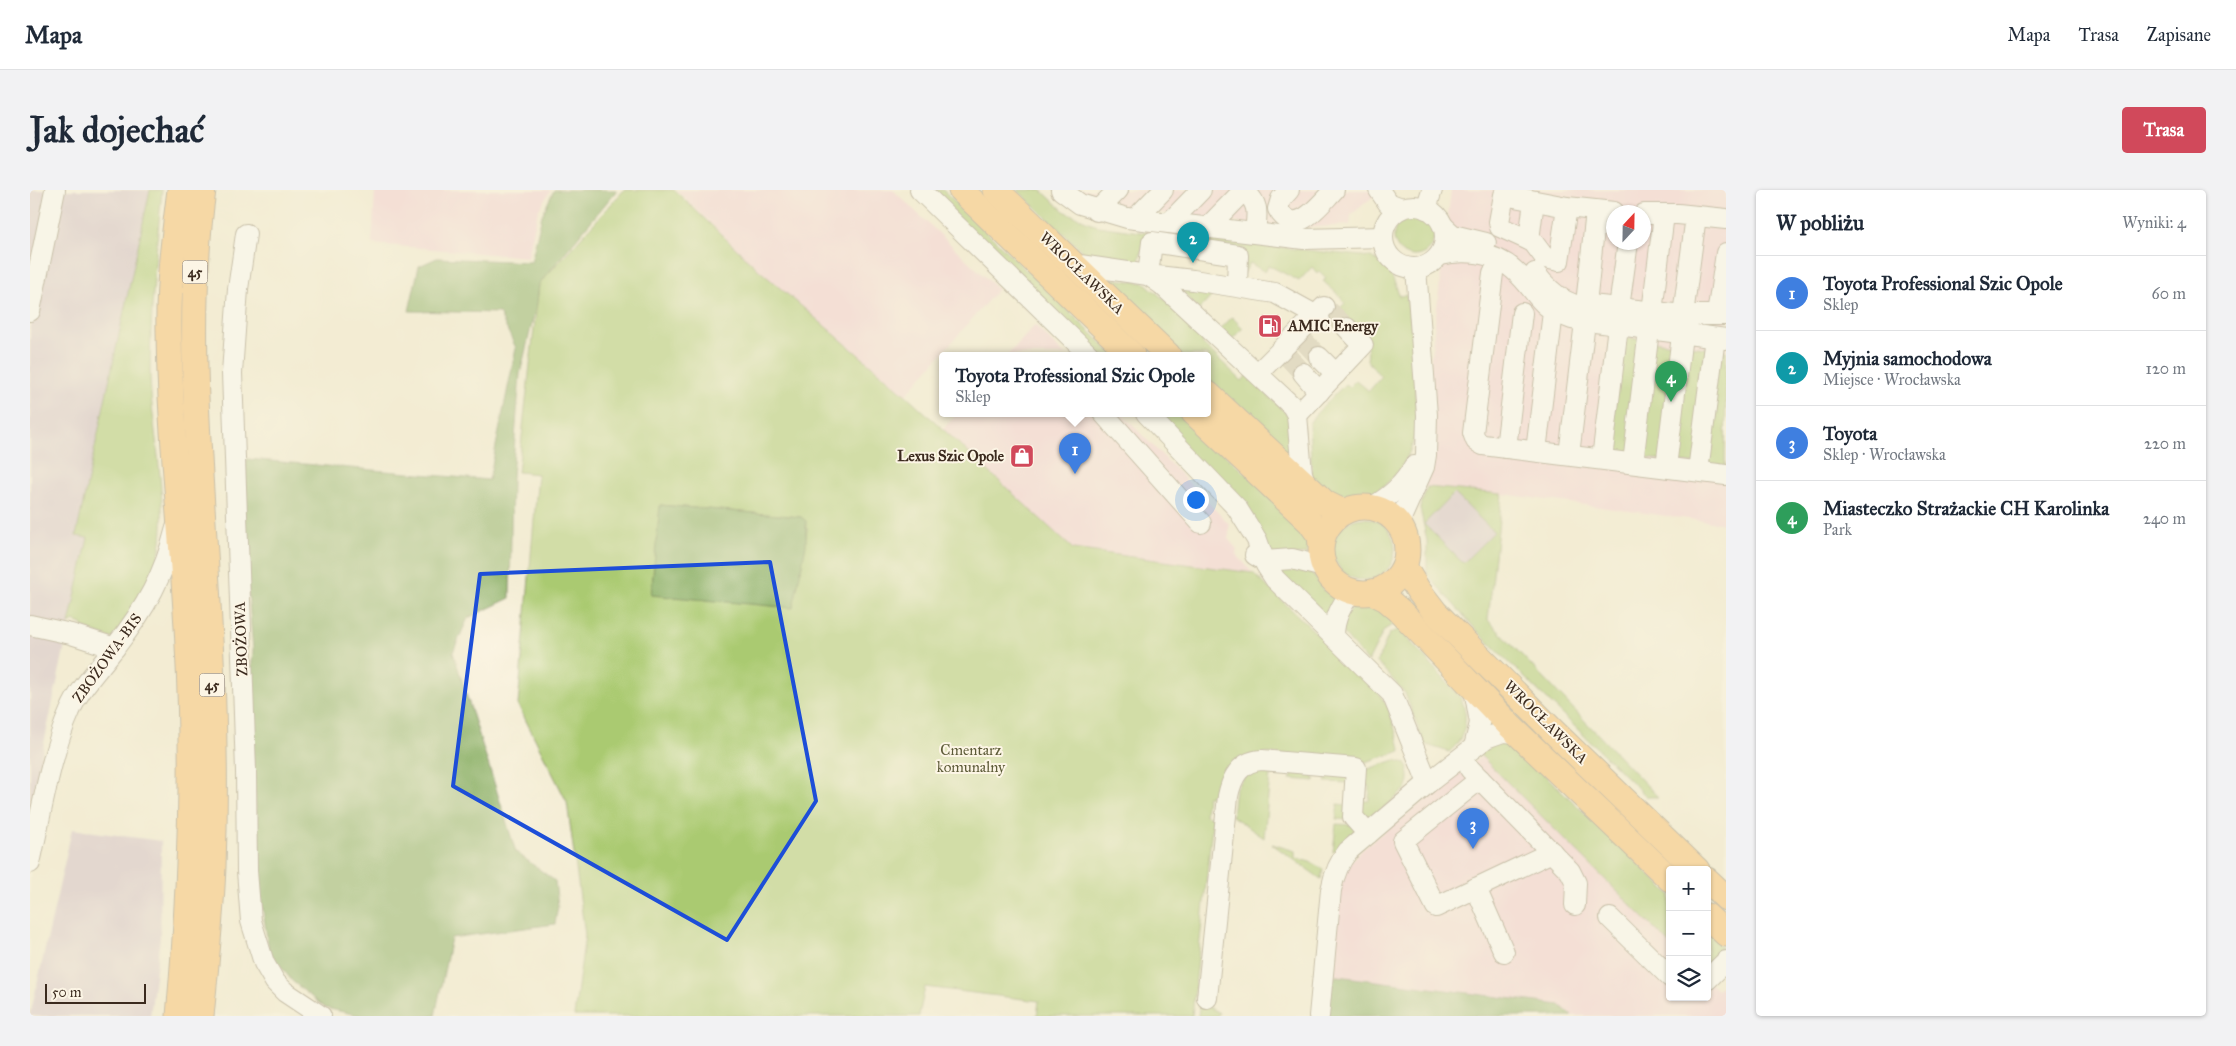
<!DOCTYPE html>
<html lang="pl">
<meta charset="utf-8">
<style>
body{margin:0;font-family:"IM FELL Great Primer",serif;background:#f2f2f3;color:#1f2937}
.controls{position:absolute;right:15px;bottom:15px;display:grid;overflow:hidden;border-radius:5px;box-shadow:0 1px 4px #0004}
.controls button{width:45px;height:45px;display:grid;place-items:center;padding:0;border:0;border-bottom:1px solid #e0e1e3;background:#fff;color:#1f2937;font:25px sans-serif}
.compass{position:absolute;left:1576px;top:15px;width:45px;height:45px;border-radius:50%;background:#fff;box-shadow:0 1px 4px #0004;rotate:22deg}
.scale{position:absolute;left:15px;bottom:12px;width:101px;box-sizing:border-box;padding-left:5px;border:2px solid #3b2a1e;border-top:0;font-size:14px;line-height:18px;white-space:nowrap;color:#3b2a1e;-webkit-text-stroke:4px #fcf5e5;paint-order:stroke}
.you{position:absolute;left:1165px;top:309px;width:18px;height:18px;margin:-12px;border:4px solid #fff;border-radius:50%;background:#1a73e8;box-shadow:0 0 0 8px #1a73e833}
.badge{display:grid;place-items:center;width:32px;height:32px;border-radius:50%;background:#d1495b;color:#fff;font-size:16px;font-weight:700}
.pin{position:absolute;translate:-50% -41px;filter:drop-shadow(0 1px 2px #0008)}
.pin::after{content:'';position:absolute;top:26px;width:18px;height:15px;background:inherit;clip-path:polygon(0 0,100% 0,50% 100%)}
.popup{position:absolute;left:909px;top:162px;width:272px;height:65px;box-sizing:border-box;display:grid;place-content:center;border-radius:5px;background:#fff;filter:drop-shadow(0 1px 4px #0005);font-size:16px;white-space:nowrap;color:#747a83}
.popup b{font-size:19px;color:#1f2937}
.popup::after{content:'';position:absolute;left:50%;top:100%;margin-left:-10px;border:10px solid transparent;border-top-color:#fff}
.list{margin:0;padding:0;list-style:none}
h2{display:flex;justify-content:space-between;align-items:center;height:65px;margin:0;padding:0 20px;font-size:21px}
h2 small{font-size:16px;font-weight:400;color:#747a83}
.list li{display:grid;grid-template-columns:32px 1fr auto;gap:15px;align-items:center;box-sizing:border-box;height:75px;padding:0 20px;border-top:1px solid #e0e1e3}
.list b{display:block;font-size:19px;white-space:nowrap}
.list p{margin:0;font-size:16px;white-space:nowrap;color:#747a83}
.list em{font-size:16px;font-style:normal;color:#747a83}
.icon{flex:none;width:28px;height:28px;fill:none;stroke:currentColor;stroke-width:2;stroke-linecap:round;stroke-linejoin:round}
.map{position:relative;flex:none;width:1696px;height:826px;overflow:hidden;border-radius:5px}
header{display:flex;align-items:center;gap:30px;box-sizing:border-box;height:70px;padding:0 25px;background:#fff;border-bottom:1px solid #e0e1e3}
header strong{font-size:24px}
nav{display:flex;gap:28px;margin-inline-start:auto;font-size:18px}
.intro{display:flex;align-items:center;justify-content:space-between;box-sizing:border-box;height:120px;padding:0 30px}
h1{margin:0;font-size:35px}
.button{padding:12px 22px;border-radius:5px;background:#d1495b;color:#fff;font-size:18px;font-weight:700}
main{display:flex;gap:30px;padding:0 30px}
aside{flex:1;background:#fff;border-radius:5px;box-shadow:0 1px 4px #0004}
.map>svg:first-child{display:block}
.built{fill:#f6cfd8;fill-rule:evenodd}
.industrial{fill:#d1bdca}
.green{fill:#aaca71;stroke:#727a48;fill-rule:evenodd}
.forest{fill:#87ae63;stroke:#616c40}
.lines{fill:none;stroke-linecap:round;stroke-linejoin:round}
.minor-tunnel{stroke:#cec5af;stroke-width:20;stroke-dasharray:20 10;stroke-linecap:butt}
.minor-casing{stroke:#978b78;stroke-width:22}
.major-casing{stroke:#978b78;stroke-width:27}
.minor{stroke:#fff;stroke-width:20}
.major{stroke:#fabe6e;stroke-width:25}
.marked{fill:none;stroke:#1d4ed8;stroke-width:4;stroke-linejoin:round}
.labels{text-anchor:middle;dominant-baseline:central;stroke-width:4;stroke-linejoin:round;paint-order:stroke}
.shield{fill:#fcf5e5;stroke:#75675a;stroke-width:1}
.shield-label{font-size:14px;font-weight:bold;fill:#3b2a1e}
.street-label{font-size:15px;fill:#3b2a1e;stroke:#fcf5e5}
.poi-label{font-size:15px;font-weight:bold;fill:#3b2a1e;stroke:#fcf5e5;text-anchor:start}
.park-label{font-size:15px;fill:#5c5a37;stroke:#fcf5e5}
</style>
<header>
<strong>Mapa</strong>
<nav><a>Mapa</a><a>Trasa</a><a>Zapisane</a></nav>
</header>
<div class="intro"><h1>Jak dojechać</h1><a class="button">Trasa</a></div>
<main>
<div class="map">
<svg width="1696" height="826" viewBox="0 0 1696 826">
<rect width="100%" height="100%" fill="#fcf5e5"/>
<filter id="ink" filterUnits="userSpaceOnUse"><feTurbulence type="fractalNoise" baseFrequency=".02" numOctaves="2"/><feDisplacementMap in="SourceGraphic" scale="10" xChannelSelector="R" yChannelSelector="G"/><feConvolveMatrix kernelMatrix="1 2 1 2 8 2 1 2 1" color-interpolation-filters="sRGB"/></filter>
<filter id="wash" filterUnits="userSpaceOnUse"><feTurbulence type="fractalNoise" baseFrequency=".0096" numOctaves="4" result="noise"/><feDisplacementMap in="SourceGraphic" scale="20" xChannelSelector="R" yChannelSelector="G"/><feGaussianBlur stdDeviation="1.12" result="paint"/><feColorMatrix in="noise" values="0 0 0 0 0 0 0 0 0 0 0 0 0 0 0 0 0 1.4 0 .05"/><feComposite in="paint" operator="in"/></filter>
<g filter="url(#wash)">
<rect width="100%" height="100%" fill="#f3ecd3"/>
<!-- built -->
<g class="built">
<polygon points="345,0 521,0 508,21 498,67 342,54"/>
<polygon points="646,0 863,0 968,99 876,205 730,81"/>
<polygon points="1044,0 1351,0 1321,25 1320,35 1257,39 1085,17 1070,13"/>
<path d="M1421 0H1696V334L1472 304 1391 296 1401 166ZM1584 22H1614V52H1584Z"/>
<polygon points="1005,135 1035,165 978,165"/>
<polygon points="928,223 1091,223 1199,334 1199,350 1207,359 1206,364 1223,383 1043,359 913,239"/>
<polygon points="1452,566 1640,754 1640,807 1677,807 1677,790 1687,800 1696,793 1696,826 1542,826 1529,815 1300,785 1306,711 1316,677 1333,658"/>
</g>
<!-- industrial -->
<g class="industrial">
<polygon points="0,0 120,0 47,346 58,348 0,619"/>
<polygon points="1424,303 1464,342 1433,373 1394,334"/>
<polygon points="42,639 131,651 130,748 120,826 0,826"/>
</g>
<!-- green -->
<g class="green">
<path d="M120 0H132C126 62 120 123 120 185 121 242 145 333 123 385 113 407 95 429 83 449L54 438 52 434 44 431 39 434 58 348 46 346Z"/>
<path d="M594 0H644L730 81 876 205 1043 359 1223 383 1347 501 1359 519 1371 561 1332 573 1234 563 1189 606H1177L1175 625 1183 627 1162 826H1007L1009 811 895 797 889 826H544L555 745 537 612 488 515 508 284 488 282 509 94ZM630 315 771 327 777 339 771 381Z"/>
<polygon points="897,0 913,0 1084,165 1069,165"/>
<path d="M987 0H1011L1034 21 1067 36 1125 44 1341 67C1357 76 1365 89 1369 106L1376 105C1383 138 1384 172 1385 205 1386 216 1388 228 1386 239 1383 263 1363 299 1337 303 1310 307 1303 304 1282 286L1279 234 1284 226 1315 194 1319 197 1326 190 1339 201 1351 187 1337 170C1342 148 1322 134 1307 121L1315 113 1311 109 1312 108 1293 91 1296 88 1289 81 1287 83 1282 77 1269 91 1238 75 1235 82 1220 73 1213 85 1215 59 1115 46 1108 75 1065 73Z"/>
<circle cx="1384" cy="46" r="20"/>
<polygon points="1085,89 1115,93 1177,146 1172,153 1212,191 1217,185 1259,226 1260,265 1178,193 1178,165 1149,165 1078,94 1081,90"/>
<polygon points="1152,98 1170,100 1181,107 1169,120 1151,100"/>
<polygon points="1202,127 1213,138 1201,150 1190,140"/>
<polygon points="1593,147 1696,161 1695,277 1579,264"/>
<polygon points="1124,223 1148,223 1258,321 1278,349 1277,364 1242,366"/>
<path d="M1397 297 1472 304 1458 430 1628 607H1617L1448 442 1402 390 1397 383V351L1390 318ZM1424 303 1464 342 1433 373 1394 334Z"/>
<circle cx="1334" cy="359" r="31"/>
<polygon points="1248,376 1282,383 1293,399 1308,410 1299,429 1253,388"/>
<path d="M1329 415 1345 416 1365 426 1361 431 1364 434 1354 440 1338 472 1312 442C1314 430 1316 420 1329 415Z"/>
<path d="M1369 439 1430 507C1440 526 1436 548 1419 562L1394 554 1375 503 1347 472 1359 444Z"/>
<polygon points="1469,548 1476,548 1640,704 1640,754 1449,564"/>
<path d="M1365 570 1376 573C1379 583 1381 590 1376 599L1338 631 1328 619 1329 611H1339L1340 596 1330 595 1332 581Z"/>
<polygon points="1221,578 1248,580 1250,586 1240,585 1234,648 1202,626 1205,599"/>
<polygon points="1278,580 1283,585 1285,591 1260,589 1265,581"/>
<polygon points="1302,582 1318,587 1319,593 1295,592 1297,586"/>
<polygon points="1308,614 1317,615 1320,630 1306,629"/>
<polygon points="1306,634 1324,635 1326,640 1303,662"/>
<polygon points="1242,654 1265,661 1265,668 1280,672 1293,679 1291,689"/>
<path d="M1677 741C1696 760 1696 761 1677 780Z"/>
<polygon points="1170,811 1189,823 1187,826 1168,826"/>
</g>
<!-- forest -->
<g class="forest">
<polygon points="524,0 587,0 509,94 507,112 490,184 482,287 480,408 438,428 423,462 486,662 525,691 528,716 525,734 421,748 405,826 332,826 295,818 262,791 239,761 228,687 229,663 219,509 223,460 216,376 212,298 217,269 459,290 486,158 469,123 379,121 389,76 407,68 501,72 512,25"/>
<polygon points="630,315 771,327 776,331 776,355 763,418 621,405"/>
<polygon points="1293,784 1530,815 1542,826 1289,826"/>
</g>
</g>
<g filter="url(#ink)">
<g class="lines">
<!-- minor-tunnel -->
<g class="minor-tunnel">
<polyline points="1299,121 1317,138"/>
<polyline points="1272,149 1289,167"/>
<polyline points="1256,165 1273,183"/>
</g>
<defs>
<g id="minor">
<polyline points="890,0 1059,165"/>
<polyline points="1031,0 1050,14 1097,28 1274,49 1353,47"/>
<path d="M1259 0 1251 9 1248 19C1265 50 1290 14 1304 0"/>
<polyline points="1349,0 1358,13 1372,18"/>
<circle cx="1384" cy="47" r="31"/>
<polyline points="1537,17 1529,71 1515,68 1503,52 1470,37 1469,32 1474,5 1537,17 1584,22"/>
<polyline points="1396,19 1402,0"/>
<polyline points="1067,21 1088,0"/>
<polyline points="1614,24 1648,24 1696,29"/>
<polyline points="1105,29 1133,0"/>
<polyline points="1139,33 1171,0"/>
<polyline points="1413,36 1423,45 1456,53"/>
<path d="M1177 38 1214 0C1230 15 1227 23 1225 43"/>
<polyline points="216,44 208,99 202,183 216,581 217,681 221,731 234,773 245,792 255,802 291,826"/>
<polyline points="1499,50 1504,11"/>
<path d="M1410 65C1434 59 1465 62 1484 80 1509 102 1506 117 1542 129L1696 149"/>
<polyline points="1043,74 1118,85 1131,94 1262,216 1267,225 1272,283 1276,296"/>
<polyline points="1463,83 1443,243 1446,251 1453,255 1696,285"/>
<path d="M1505 83C1526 110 1541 117 1575 121"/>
<polyline points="1207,96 1208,65 1122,52 1118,85 1163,90 1245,103 1285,125 1290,130"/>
<polyline points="1556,114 1566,21"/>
<polyline points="1561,115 1653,125 1696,125"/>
<polyline points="1589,118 1598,52"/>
<polyline points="0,121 25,0"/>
<polyline points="1622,122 1634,24"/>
<polyline points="1653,125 1666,26"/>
<polyline points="1687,125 1696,63"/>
<polyline points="1289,167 1306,184"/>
<polyline points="1228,183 1294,117"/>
<polyline points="1273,183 1289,202"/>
<polyline points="1073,223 1171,333"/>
<polyline points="1116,223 1207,318 1227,350 1236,375 1245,389 1362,504 1398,593"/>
<polyline points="1267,225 1333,155 1317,138"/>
<polyline points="1476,258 1492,123"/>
<polyline points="1506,261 1523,122"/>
<polyline points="1539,265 1555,132"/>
<polyline points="1572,269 1588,136"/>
<polyline points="1603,273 1619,140"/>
<polyline points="1636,277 1652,145"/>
<polyline points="1668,281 1684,155"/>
<path d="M1342 317C1360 307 1374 295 1384 276"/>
<polyline points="1371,337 1372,326 1394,277 1396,265 1397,225 1386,78"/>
<polyline points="1225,365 1235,371 1262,369 1294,377"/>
<polyline points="0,435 41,444 85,458"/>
<path d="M1304 446C1304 428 1311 416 1322 401"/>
<polyline points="1444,557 1450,533 1444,499"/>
<polyline points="1440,579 1540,681 1546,693 1545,715"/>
<polyline points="1450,589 1373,651 1406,717 1522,662"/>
<path d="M0 673C11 625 20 565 40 521 50 497 71 477 86 456 116 418 134 385 146 338"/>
<polyline points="1446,698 1474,762"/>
<polyline points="1580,728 1640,787"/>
<polyline points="1677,790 1696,771"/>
<path d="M1177 808 1198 606C1202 587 1210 571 1232 570L1326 578 1323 627 1338 644"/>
<path d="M1289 826 1301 700C1304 685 1308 673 1318 661L1398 593 1456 548 1473 542 1488 543"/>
</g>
<g id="major">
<polyline points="931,0 1102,165"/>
<polyline points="966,0 1138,165"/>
<polyline points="1178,204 1295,313 1313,322"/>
<polyline points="1164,223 1280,332 1290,346 1291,355"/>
<circle cx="1334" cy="360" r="43"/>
<polyline points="1374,377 1388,400 1405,422 1523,541 1667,680"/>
<polyline points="1342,402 1356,409 1369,420 1479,535 1640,689"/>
<polyline points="1677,690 1696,708"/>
<polyline points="1677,726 1696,744"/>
<path d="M149 826C160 703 165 580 158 456 153 351 140 246 139 141 138 94 144 47 150 0"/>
<path d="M171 826C176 776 181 727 183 677 186 595 184 513 179 432 172 287 154 144 173 0"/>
</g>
</defs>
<!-- minor casing -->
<use href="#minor" class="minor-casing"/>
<!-- major casing -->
<use href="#major" class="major-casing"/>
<!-- minor -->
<use href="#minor" class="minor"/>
<!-- major -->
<use href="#major" class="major"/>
</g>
</g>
<!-- marked area -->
<path d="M0 0H1696V826H0ZM740 372 786 611 697 750 423 596 450 384Z" fill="#f3ecd3" fill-opacity=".55" fill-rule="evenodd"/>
<path class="marked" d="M740 372 786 611 697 750 423 596 450 384Z"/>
<!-- icons -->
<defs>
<symbol id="fuel-square" viewBox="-11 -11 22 22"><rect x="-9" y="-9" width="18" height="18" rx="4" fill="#d1495b" stroke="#fcf5e5"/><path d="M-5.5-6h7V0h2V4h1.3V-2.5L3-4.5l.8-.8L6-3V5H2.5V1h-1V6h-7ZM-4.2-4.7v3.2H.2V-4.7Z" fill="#fff"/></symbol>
<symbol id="shop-square" viewBox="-11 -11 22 22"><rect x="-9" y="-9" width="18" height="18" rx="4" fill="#d1495b" stroke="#fcf5e5"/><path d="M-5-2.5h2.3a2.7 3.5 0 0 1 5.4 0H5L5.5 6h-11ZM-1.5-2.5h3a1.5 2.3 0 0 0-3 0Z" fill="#fff"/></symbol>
</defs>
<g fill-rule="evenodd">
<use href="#fuel-square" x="1226" y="122" width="28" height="28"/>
<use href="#shop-square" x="978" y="252" width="28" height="28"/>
</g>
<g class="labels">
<!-- shield labels -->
<g class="shield">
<rect x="152.5" y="70.5" width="25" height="23" rx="4"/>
<rect x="169.5" y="483.5" width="25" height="23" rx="4"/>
</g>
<g class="shield-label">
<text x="165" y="82">45</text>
<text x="182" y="495">45</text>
</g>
<!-- street labels -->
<g class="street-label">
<text transform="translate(1052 83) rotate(44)">WROCŁAWSKA</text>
<text transform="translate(211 449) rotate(-92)">ZBOŻOWA</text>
<text transform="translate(77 468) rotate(-54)">ZBOŻOWA-BIS</text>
<text transform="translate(1516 532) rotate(45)">WROCŁAWSKA</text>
</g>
<!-- poi labels -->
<g class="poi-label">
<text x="1258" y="136">AMIC Energy</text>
<text x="974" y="266" text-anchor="end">Lexus Szic Opole</text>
</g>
<!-- park labels -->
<g class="park-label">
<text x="941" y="560">Cmentarz<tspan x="941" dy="17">komunalny</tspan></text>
</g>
</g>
</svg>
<div class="controls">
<button>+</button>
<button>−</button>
<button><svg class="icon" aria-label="layers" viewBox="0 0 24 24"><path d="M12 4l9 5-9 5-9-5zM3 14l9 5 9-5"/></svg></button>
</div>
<svg class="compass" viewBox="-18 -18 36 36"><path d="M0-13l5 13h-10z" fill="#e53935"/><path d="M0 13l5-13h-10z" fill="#747a83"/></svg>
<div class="scale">50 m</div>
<div class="you"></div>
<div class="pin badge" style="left:1045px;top:284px;background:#3f7fe0">1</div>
<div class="popup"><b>Toyota Professional Szic Opole</b>Sklep</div>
<div class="pin badge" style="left:1163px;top:73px;background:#0f9aa8">2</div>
<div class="pin badge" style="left:1443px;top:659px;background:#3f7fe0">3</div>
<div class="pin badge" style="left:1641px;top:212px;background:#2e9e5b">4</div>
</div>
<aside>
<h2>W pobliżu<small>Wyniki: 4</small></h2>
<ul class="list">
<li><span class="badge" style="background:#3f7fe0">1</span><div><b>Toyota Professional Szic Opole</b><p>Sklep</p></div><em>60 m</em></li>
<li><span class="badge" style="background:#0f9aa8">2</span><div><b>Myjnia samochodowa</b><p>Miejsce · Wrocławska</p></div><em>120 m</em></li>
<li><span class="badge" style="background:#3f7fe0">3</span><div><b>Toyota</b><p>Sklep · Wrocławska</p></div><em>220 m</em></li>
<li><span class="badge" style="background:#2e9e5b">4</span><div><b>Miasteczko Strażackie CH Karolinka</b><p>Park</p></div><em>240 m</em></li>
</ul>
</aside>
</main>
